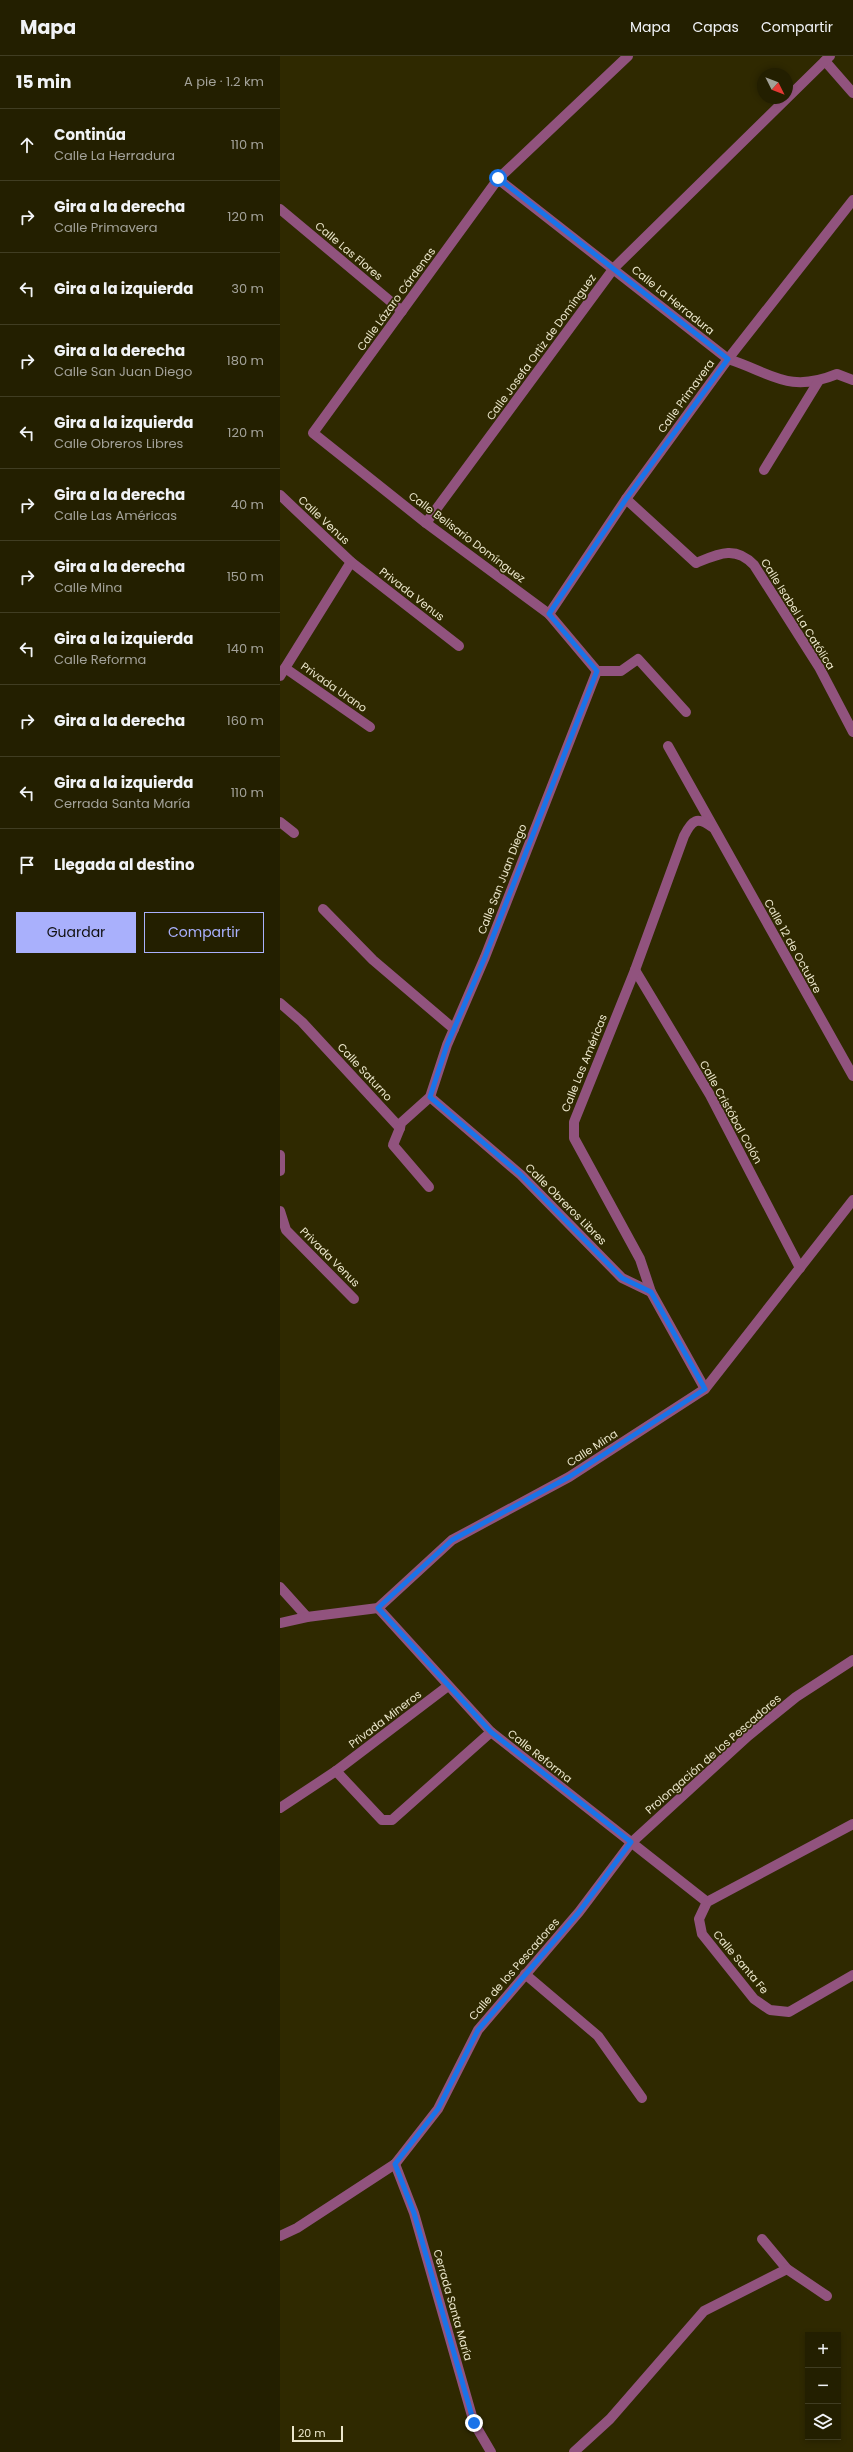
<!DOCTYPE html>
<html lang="es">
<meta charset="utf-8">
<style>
body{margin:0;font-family:Poppins,sans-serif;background:#2b270a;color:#f1f3f6}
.controls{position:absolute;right:12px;bottom:12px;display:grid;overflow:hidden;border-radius:0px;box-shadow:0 2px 6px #0003}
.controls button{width:36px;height:36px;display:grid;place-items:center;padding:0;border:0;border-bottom:1px solid #403d22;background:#231f00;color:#f1f3f6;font:20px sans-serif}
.compass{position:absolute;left:477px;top:12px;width:36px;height:36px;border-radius:50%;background:#231f00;box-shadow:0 2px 6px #0003;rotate:132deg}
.scale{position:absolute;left:12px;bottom:10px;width:51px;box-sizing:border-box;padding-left:4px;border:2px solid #ebe6cb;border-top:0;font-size:11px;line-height:14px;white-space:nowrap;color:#ebe6cb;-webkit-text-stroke:3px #2f2900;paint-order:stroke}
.stop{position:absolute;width:12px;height:12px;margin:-9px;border:3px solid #1a73e8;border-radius:50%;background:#fff}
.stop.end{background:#1a73e8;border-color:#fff;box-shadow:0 1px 4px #0008}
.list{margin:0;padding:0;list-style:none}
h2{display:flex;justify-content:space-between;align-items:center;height:52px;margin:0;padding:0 16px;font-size:17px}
h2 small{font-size:13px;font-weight:400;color:#a3a299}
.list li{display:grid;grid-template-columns:26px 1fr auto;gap:12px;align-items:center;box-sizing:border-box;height:72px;padding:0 16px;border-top:1px solid #403d22}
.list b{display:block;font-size:15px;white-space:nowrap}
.list p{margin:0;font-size:13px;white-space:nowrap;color:#a3a299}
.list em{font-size:13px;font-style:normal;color:#a3a299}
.actions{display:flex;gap:8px;padding:12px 16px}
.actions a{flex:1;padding:9px 0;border:1px solid #a9b0fc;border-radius:0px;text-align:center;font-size:14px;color:#a9b0fc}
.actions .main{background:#a9b0fc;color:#111}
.icon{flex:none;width:22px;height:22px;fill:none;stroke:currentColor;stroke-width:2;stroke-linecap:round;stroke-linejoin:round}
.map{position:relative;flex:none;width:573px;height:2396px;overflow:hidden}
header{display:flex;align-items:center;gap:24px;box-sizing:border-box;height:56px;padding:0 20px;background:#231f00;border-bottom:1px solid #403d22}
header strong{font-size:19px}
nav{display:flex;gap:22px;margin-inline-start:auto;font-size:14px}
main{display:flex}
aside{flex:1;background:#231f00}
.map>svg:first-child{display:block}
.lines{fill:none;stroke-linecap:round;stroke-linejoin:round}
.minor{stroke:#91537e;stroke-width:10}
.route{stroke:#1a73e8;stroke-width:5}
.labels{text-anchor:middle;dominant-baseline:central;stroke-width:3.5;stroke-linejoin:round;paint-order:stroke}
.street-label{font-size:11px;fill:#ebe6cb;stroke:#2f2900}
</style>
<header>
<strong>Mapa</strong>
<nav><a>Mapa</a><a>Capas</a><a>Compartir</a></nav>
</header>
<main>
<aside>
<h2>15 min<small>A pie · 1.2 km</small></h2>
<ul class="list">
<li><svg class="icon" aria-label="ahead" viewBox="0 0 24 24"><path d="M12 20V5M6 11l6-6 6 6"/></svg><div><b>Continúa</b><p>Calle La Herradura</p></div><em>110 m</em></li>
<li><svg class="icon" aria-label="right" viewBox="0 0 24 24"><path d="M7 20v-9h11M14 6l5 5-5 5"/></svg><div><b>Gira a la derecha</b><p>Calle Primavera</p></div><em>120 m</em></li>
<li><svg class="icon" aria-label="left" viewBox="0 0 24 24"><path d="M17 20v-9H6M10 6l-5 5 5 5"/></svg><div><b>Gira a la izquierda</b></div><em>30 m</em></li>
<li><svg class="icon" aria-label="right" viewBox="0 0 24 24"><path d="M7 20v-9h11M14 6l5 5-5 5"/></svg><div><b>Gira a la derecha</b><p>Calle San Juan Diego</p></div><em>180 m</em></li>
<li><svg class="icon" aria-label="left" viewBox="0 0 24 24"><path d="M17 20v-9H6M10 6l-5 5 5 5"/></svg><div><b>Gira a la izquierda</b><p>Calle Obreros Libres</p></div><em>120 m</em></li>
<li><svg class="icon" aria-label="right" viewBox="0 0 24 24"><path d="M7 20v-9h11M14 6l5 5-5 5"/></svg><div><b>Gira a la derecha</b><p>Calle Las Américas</p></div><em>40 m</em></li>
<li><svg class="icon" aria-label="right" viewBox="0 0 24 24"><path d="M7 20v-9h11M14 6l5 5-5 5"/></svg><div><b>Gira a la derecha</b><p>Calle Mina</p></div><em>150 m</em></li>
<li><svg class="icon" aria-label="left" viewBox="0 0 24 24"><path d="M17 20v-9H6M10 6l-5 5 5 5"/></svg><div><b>Gira a la izquierda</b><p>Calle Reforma</p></div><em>140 m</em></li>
<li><svg class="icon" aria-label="right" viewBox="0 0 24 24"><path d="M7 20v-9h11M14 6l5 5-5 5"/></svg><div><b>Gira a la derecha</b></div><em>160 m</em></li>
<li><svg class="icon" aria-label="left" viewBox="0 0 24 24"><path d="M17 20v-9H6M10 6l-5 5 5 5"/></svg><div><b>Gira a la izquierda</b><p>Cerrada Santa María</p></div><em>110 m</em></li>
<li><svg class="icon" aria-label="arrive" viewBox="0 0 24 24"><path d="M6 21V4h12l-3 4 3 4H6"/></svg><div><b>Llegada al destino</b></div></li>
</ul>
<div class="actions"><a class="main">Guardar</a><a>Compartir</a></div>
</aside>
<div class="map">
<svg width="573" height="2396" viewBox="0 0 573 2396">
<rect width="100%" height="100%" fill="#2f2900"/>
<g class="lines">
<!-- minor -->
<g class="minor">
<polyline points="545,5 573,37"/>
<path d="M218 123 448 303C492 317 508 338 557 318L573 324"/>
<polyline points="0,153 122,255"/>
<polyline points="484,414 538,326"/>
<polyline points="0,439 71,506 179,590"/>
<path d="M346 443 416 507C438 498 455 489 474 509L539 611 573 676"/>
<polyline points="146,467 334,212 550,0"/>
<polyline points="269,558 346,443 448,303 573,144"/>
<polyline points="5,612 90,671"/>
<polyline points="317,615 269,558 146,467 33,377 218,123 348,0"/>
<polyline points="317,615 341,615 358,603 406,656"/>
<polyline points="0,620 71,506"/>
<polyline points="388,690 573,1020"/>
<polyline points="0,766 14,777"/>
<polyline points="43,853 93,904 174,973"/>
<polyline points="355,914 430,1039 520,1212"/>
<polyline points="0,947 22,966 120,1072 121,1067 150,1041 167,989 205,901 317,615"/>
<polyline points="150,1041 241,1119 342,1222 371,1236"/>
<polyline points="120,1072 113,1089 149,1131"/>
<polyline points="0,1099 0,1115"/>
<polyline points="0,1155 6,1174 74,1243"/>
<path d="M425 1333 371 1236 360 1203 294 1082V1066L355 914 404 780C412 764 417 760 432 771"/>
<polyline points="0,1531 27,1561"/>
<polyline points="98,1552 211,1676 427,1846"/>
<polyline points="0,1567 27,1561 98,1552 172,1484 289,1421 425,1333 573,1144"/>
<polyline points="56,1715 102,1764 112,1764 211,1676"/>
<polyline points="0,1752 56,1715 168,1630"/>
<polyline points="573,1768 427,1846 419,1863 422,1878 474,1943 490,1954 509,1956 573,1919"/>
<polyline points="245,1918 318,1980 362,2042"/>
<polyline points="115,2108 134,2157 194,2367 211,2396"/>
<polyline points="0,2180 17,2172 115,2108 158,2053 198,1974 299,1856 351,1787 468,1680 516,1641 573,1604"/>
<polyline points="482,2183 507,2213 547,2240"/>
<polyline points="294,2396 330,2363 424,2255 507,2213"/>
</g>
</g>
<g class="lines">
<!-- route -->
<polyline class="route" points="194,2367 134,2157 115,2108 158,2053 198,1974 299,1856 351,1786 211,1676 98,1552 172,1484 289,1421 425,1333 371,1236 342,1222 240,1118 150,1041 167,989 205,901 317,615 269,558 346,443 448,303 218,122"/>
</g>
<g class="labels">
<!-- street labels -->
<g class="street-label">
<text transform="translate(69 195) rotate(40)">Calle Las Flores</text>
<text transform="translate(116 243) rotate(-54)">Calle Lázaro Cárdenas</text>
<text transform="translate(393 244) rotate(39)">Calle La Herradura</text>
<text transform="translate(261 291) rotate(-54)">Calle Josefa Ortiz de Domínguez</text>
<text transform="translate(406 340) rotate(-54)">Calle Primavera</text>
<text transform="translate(44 464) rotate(43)">Calle Venus</text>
<text transform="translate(187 481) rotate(37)">Calle Belisario Domínguez</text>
<text transform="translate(132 538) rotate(38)">Privada Venus</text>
<text transform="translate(518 558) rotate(58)">Calle Isabel La Católica</text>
<text transform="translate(54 631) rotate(35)">Privada Urano</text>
<text transform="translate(222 823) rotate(-69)">Calle San Juan Diego</text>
<text transform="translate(513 890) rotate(61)">Calle 12 de Octubre</text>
<text transform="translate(304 1007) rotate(-68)">Calle Las Américas</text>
<text transform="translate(85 1016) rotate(47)">Calle Saturno</text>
<text transform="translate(451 1056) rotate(61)">Calle Cristóbal Colón</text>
<text transform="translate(286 1148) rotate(45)">Calle Obreros Libres</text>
<text transform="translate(50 1201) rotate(45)">Privada Venus</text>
<text transform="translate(312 1392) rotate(-33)">Calle Mina</text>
<text transform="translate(105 1663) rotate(-37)">Privada Mineros</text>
<text transform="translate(433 1698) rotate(-41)">Prolongación de los Pescadores</text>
<text transform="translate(260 1700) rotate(38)">Calle Reforma</text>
<text transform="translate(461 1906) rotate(50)">Calle Santa Fe</text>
<text transform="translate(234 1913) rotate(-49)">Calle de los Pescadores</text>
<text transform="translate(173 2249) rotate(74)">Cerrada Santa María</text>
</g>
</g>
</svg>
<div class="controls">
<button>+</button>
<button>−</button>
<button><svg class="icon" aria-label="layers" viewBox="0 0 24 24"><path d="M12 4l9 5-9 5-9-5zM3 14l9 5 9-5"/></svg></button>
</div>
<svg class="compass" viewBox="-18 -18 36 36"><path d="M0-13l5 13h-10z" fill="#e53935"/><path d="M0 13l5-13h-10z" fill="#a3a299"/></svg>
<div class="scale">20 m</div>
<div class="stop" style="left:218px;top:122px"></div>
<div class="stop end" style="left:194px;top:2367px"></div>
</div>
</main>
